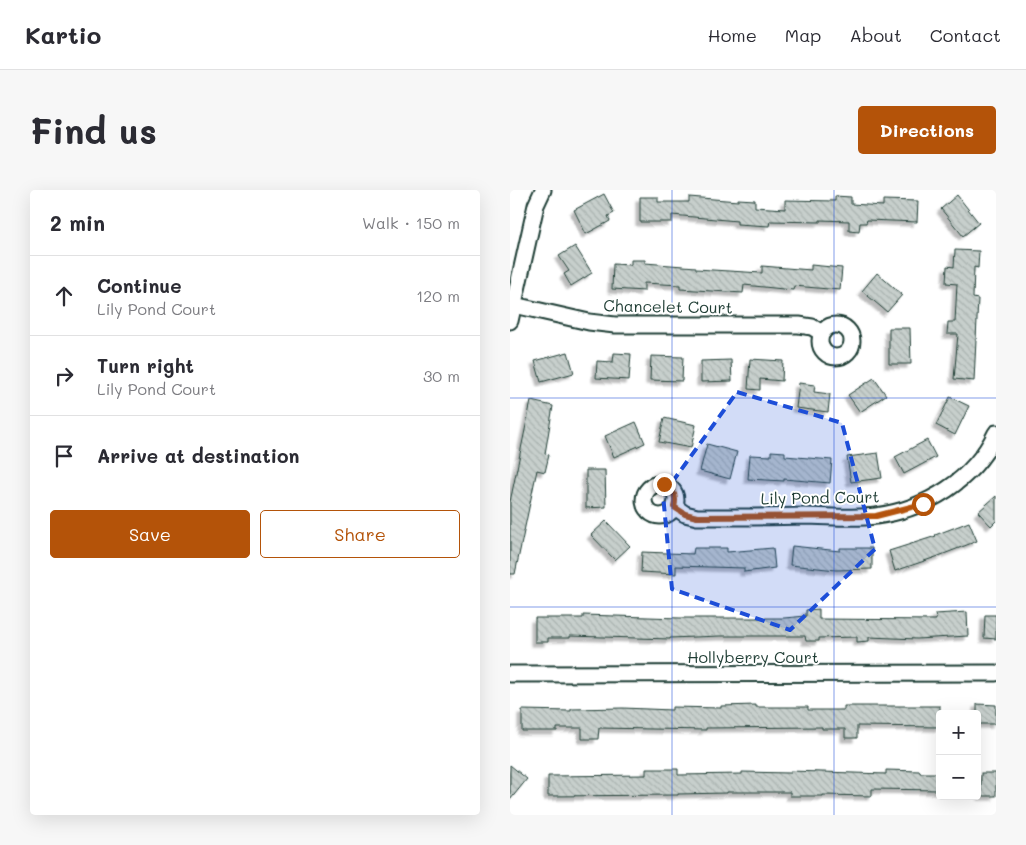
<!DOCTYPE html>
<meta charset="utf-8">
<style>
body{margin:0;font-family:Mali,sans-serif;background:#f7f7f7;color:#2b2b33}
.controls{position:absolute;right:15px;bottom:15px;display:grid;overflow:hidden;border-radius:5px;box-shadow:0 5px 20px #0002}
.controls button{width:45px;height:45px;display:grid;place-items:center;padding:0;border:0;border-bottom:1px solid #e1e1e2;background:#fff;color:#2b2b33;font:25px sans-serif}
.stop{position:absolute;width:15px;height:15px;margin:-11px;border:4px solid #b45309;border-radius:50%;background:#fff}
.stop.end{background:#b45309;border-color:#fff;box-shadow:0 1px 5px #0008}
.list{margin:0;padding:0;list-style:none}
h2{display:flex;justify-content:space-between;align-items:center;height:65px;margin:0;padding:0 20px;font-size:21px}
h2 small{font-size:16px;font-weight:400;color:#7c7c81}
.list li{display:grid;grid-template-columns:32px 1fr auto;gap:15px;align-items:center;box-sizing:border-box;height:80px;padding:0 20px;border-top:1px solid #e1e1e2}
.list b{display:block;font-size:19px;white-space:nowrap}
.list p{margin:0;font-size:16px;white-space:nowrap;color:#7c7c81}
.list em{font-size:16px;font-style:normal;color:#7c7c81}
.actions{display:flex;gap:10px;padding:15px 20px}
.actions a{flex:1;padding:11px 0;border:1px solid #b45309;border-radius:5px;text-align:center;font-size:18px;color:#b45309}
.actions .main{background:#b45309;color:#fff}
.icon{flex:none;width:28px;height:28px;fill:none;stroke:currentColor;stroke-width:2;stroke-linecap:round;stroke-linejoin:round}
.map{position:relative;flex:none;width:486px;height:625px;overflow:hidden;border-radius:5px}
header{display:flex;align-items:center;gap:30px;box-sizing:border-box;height:70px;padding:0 25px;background:#fff;border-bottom:1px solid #e1e1e2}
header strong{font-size:24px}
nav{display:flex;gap:28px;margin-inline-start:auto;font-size:18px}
.intro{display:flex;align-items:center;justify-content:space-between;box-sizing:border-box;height:120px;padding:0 30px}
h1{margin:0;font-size:35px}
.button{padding:12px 22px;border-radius:5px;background:#b45309;color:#fff;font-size:18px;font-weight:700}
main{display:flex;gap:30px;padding:0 30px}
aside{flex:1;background:#fff;border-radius:5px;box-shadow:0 5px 20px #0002}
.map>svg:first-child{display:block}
.building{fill:url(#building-back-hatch);stroke:#1f3d34;filter:url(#shadow)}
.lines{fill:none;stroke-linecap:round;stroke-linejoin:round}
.minor-casing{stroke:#1f3d34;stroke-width:19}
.minor{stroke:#fff;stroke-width:15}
.route{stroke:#b45309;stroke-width:6}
.marked{fill:#1d4ed8;fill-opacity:0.2;stroke:#1d4ed8;stroke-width:4;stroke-dasharray:10 6;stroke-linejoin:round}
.grid{fill:none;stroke:#1d4ed8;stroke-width:1;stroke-opacity:0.55}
.labels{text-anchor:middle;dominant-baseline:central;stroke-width:4;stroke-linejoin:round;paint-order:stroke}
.street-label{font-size:16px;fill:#1f3d34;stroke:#fff}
</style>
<header>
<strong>Kartio</strong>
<nav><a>Home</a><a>Map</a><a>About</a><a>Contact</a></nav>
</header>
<div class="intro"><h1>Find us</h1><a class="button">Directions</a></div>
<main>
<aside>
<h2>2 min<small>Walk · 150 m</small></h2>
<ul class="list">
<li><svg class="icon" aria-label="ahead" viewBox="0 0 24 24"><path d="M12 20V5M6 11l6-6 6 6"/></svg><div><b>Continue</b><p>Lily Pond Court</p></div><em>120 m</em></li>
<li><svg class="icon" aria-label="right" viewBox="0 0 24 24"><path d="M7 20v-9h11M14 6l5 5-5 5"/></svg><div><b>Turn right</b><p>Lily Pond Court</p></div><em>30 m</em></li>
<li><svg class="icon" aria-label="arrive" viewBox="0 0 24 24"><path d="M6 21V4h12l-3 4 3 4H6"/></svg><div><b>Arrive at destination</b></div></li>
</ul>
<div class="actions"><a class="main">Save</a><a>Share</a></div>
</aside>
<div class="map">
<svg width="486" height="625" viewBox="0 0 486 625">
<defs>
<pattern id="building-back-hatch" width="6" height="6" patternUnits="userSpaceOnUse" patternTransform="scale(1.25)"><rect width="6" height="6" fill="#c7cfcc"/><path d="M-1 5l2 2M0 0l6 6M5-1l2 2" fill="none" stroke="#aab3b0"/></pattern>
<filter id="shadow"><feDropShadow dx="-4" dy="4" stdDeviation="1" flood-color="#0004"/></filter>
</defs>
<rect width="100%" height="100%" fill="#fff"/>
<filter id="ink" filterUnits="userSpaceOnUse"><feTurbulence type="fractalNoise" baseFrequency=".02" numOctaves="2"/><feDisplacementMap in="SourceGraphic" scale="10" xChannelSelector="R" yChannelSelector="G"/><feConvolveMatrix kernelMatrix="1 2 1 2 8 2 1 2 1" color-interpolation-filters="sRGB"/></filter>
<g filter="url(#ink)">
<!-- building -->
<g class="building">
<polygon points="94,4 104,23 98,26 100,31 76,44 64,20"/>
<polygon points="447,5 469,33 453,46 431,19"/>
<polygon points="325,6 341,7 341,14 373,16 373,10 408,11 407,32 357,30 356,33 350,33 349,42 339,41 339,31 310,30 310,32 260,31 259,36 227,34 227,31 162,25 162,32 130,32 130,7 148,7 148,12 179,12 179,7 228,11 228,9 245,10 245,17 275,19 275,10 325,11"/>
<polygon points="65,56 82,83 61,96 54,84 59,81 49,66"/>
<polygon points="445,60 469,61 468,78 464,77 463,108 468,109 464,191 444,189 448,144 437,144 438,132 445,132 447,94 436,93 437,76 444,77"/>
<polygon points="121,70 135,70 135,73 186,77 186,79 252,83 252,76 301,80 301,75 332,78 330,100 284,96 283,100 234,95 233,103 170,99 170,95 134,93 134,101 102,99 103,74 121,75"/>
<polygon points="367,83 392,105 377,122 352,101"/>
<polygon points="379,138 400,138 401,174 379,174"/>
<polygon points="58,162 64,183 31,192 25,171"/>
<polygon points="104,163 121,164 119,190 86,188 87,171 103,172"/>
<polygon points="141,166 173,167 172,191 140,190"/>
<polygon points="240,169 273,171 272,191 250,189 250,200 238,199"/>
<polygon points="221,170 222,191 191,192 191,171"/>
<polygon points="364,188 376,205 350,222 338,205"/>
<polygon points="289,193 305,195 304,202 320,204 318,222 286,218"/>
<polygon points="440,207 459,216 445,245 426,235"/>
<polygon points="21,211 43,216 35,264 39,265 35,282 27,280 5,384 0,384 0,312"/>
<polygon points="154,228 186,235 181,258 149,252"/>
<polygon points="126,232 135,253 104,267 95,246"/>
<polygon points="417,250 426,267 394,284 385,267"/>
<polygon points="197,254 227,262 220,289 190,281"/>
<polygon points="261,261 275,262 275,266 322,270 320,293 274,289 274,291 238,289 240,265 261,266"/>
<polygon points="368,263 372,288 341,292 337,267"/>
<polygon points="76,280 95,280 96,317 76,318"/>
<polygon points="486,306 486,331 481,336 468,322"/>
<polygon points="96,331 120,356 105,370 81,345"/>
<polygon points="459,332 467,351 426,367 385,381 379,361 426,346 425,345"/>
<polygon points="282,356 330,361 330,358 362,358 362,379 326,380 280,375"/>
<polygon points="184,358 217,358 217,362 263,358 265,378 234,382 234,378 166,376 166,384 131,382 132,362 183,364"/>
<polygon points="309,419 309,429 426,430 425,424 457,422 458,446 407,449 359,447 359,451 347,452 347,447 309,448 309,451 296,451 295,446 210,446 160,448 160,449 60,446 60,448 38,448 38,452 25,452 25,428 73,428 73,425 170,428 274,428 296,426 296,420"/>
<polygon points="475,425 486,425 486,449 474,448"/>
<polygon points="467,514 486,515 486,534 467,534"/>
<polygon points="246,515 246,517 298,517 298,520 334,520 334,516 430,516 430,537 347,536 347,548 335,548 335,539 312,539 312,537 196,538 196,540 89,538 88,549 72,549 72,538 47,538 47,541 12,541 12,520 61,521 61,519 113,518 162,520 162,517 211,518 211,516"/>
<polygon points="0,575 17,589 0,610"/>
<polygon points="136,579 168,579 168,585 232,584 232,582 280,583 280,581 376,584 376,580 410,581 410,583 430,583 430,600 362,599 362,606 313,605 313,606 280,606 280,602 217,602 217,603 168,604 168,605 38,606 38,586 136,585"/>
<rect x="471" y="583" width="15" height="23"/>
</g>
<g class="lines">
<defs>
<g id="minor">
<polyline points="4,115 79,132 105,135 289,135 302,137 312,143"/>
<polyline points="0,131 26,15 33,0"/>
<circle cx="326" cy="151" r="16"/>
<circle cx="150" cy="310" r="16"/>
<path d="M165 317 175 324 187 327C223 327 258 327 294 326 316 326 344 329 366 326 417 319 464 290 486 243"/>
<polyline points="0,484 486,483"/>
</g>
</defs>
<!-- minor casing -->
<use href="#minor" class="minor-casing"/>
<!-- minor -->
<use href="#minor" class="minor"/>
</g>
</g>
<g class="lines" filter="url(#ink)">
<!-- route -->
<path class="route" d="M154 294C164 299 167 306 164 317L175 324 187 327 366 326 413 314"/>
</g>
<!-- marked area -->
<path class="marked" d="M227 202 332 233 365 359 280 440 162 399 153 305Z"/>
<!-- grid -->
<path class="grid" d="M162 0V625M324 0V625M0 208H486M0 417H486"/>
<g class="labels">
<!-- street labels -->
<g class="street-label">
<text transform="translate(158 116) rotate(1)">Chancelet Court</text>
<text transform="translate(310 307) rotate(-1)">Lily Pond Court</text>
<text x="243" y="466">Hollyberry Court</text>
</g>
</g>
</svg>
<div class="controls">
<button>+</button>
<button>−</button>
</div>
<div class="stop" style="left:413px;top:314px"></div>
<div class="stop end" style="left:154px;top:294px"></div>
</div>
</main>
